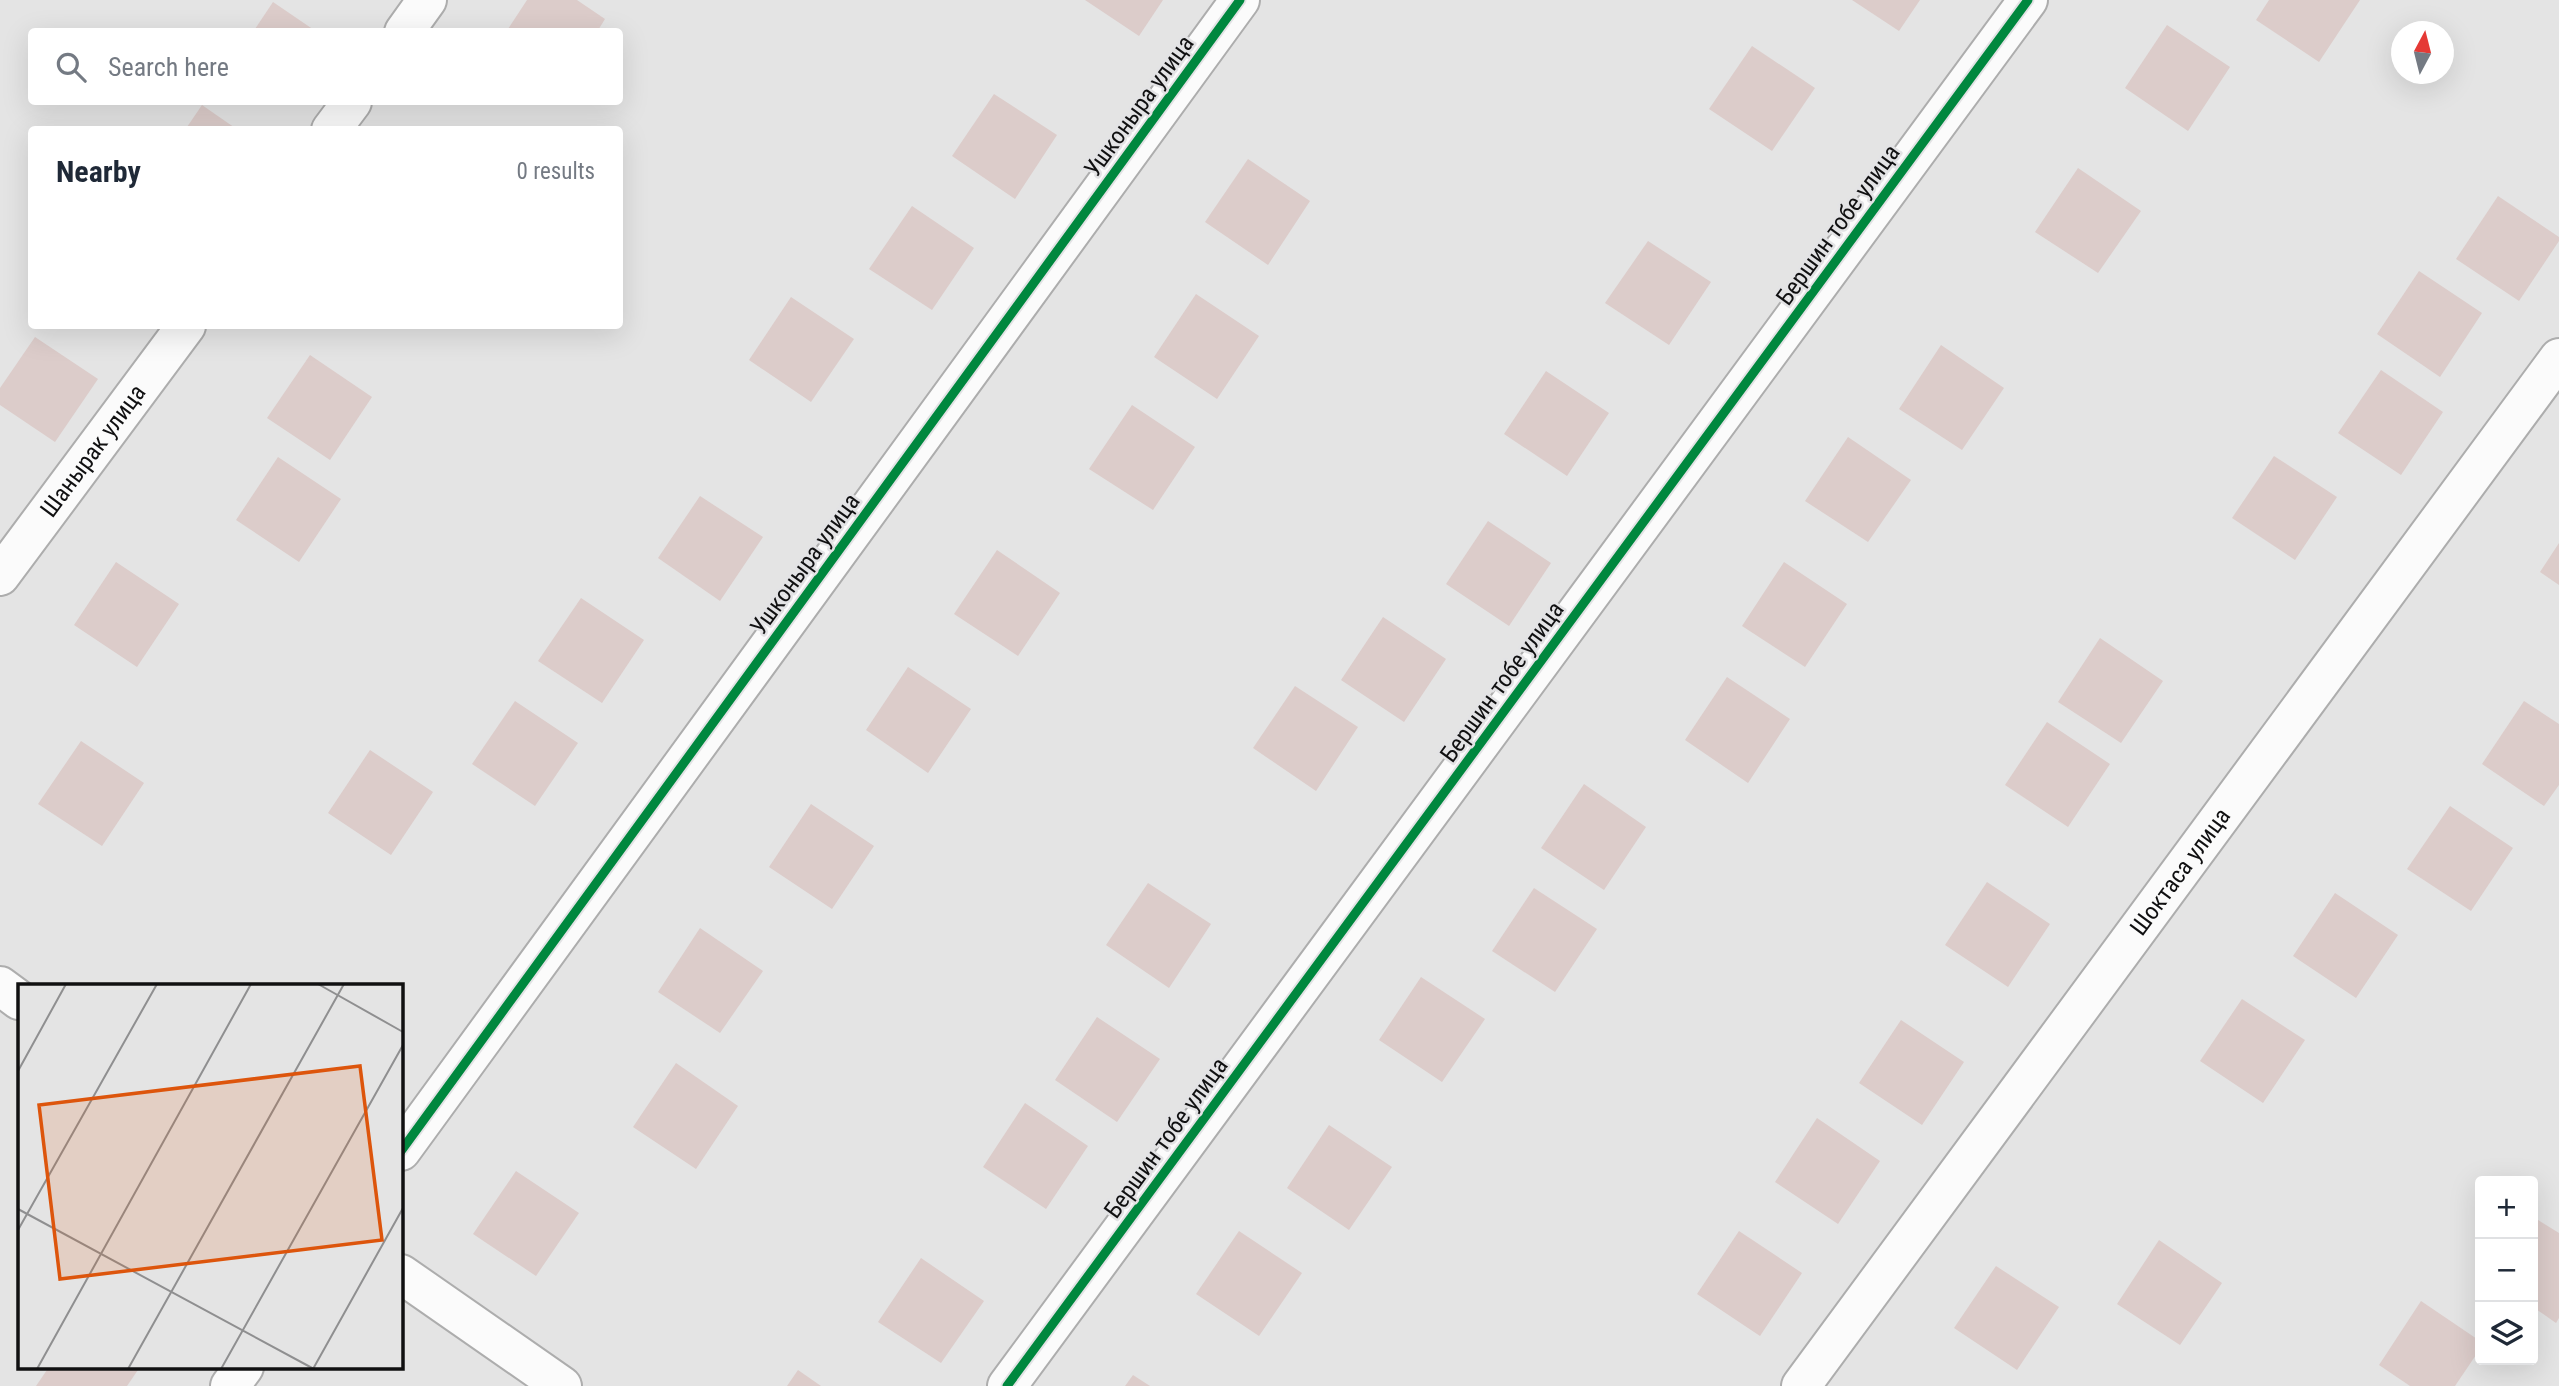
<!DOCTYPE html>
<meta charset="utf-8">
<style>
body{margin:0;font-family:"Roboto Condensed",sans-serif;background:#f2f2f3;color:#1f2937}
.controls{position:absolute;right:21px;bottom:21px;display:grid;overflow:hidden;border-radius:7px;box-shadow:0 7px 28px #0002}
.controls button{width:63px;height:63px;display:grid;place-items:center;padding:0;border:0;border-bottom:2px solid #e0e1e3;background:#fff;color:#1f2937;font:35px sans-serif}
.compass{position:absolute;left:2391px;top:21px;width:63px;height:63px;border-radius:50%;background:#fff;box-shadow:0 7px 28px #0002;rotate:7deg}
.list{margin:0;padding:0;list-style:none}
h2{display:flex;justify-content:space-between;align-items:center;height:91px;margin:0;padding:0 28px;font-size:30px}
h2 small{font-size:23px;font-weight:400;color:#747a83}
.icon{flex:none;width:38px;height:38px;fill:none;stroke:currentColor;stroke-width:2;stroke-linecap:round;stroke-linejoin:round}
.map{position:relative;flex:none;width:2559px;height:1386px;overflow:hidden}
.search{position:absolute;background:#fff;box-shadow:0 7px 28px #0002;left:28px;top:28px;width:595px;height:77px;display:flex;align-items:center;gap:18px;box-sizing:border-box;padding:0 24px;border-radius:7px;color:#747a83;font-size:26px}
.panel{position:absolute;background:#fff;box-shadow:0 7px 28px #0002;left:28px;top:126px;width:595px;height:203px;border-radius:7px}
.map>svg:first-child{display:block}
.building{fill:#dcccca}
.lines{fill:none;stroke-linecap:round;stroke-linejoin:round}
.minor-casing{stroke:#adadad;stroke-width:42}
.minor{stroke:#fbfbfb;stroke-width:38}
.cycleway-casing{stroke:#e3e3e5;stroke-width:13}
.cycleway{stroke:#00873e;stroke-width:9}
.labels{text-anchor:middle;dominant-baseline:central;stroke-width:5;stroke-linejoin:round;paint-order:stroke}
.street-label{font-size:24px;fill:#101011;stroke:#e3e3e5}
.inset-road{fill:none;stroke:#8f8f90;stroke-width:2}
.view{fill:#dd550c;fill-opacity:0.15;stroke:#dd550c;stroke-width:3.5}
.inset-edge{fill:none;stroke:#101011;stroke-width:3.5}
</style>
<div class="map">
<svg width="2559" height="1386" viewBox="0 0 2559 1386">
<rect width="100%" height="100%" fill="#e4e4e4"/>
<!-- building -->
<g class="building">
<polygon points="527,0 577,0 605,19 597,32 506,32"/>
<polygon points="1085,0 1163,0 1139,36"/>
<polygon points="1852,0 1920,0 1899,31"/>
<polygon points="2269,0 2360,0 2319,62 2256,20"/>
<polygon points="273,2 317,32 253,32"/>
<polygon points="2167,25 2230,67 2188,131 2125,88"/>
<polygon points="1752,46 1815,88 1772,151 1709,109"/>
<polygon points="994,94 1057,135 1015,199 952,156"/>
<polygon points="202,105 238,130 185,130"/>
<polygon points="1248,159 1310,201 1268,265 1205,222"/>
<polygon points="2078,168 2141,211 2098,273 2035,232"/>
<polygon points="2498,196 2559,237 2559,241 2519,301 2456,259"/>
<polygon points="912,206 974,248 932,310 869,269"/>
<polygon points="1648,241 1711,282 1669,345 1605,303"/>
<polygon points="2419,271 2482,313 2440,377 2377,334"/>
<polygon points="1196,294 1259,336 1217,399 1154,357"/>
<polygon points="791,297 854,339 811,402 749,360"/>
<polygon points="35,337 98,379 55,442 0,405 0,388"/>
<polygon points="1941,345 2004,388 1962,450 1899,409"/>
<polygon points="310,355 372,397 330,460 267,418"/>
<polygon points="2381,370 2443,412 2401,475 2338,433"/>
<polygon points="1546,371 1609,413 1567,476 1504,434"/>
<polygon points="1132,405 1195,447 1153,510 1089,469"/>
<polygon points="1848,437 1911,480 1868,542 1805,501"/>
<polygon points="2274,456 2337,497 2295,560 2232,518"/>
<polygon points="278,457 341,499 299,562 236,520"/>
<polygon points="700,496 763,537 720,601 658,558"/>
<polygon points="1488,521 1551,563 1509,626 1446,584"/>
<polygon points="2559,543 2559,585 2540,572"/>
<polygon points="997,550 1060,593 1018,656 954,614"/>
<polygon points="116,562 179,604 137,667 74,625"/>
<polygon points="1784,562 1847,604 1805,667 1742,626"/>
<polygon points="581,598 644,640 602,703 538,661"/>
<polygon points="1383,617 1446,659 1404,722 1341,680"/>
<polygon points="2100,638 2163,681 2121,743 2058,702"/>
<polygon points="908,667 971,709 928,773 866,730"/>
<polygon points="1727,677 1790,719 1748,783 1685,740"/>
<polygon points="1295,686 1358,727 1316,791 1253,748"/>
<polygon points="515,701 578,743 535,806 472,764"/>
<polygon points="2524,701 2559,724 2559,785 2544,806 2482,764"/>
<polygon points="2047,722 2110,764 2068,827 2005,785"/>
<polygon points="81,741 144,783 102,846 38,804"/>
<polygon points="370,750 433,792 391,855 328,813"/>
<polygon points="1584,784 1646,827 1604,890 1541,848"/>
<polygon points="811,804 874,846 832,909 769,867"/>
<polygon points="2450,806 2513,848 2471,911 2407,869"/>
<polygon points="1987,882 2050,924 2008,987 1945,945"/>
<polygon points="1148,883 1211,924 1169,988 1106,945"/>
<polygon points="1534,888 1597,929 1555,992 1492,951"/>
<polygon points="2335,893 2398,935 2356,998 2293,956"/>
<polygon points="700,928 763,971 720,1033 658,992"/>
<polygon points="1421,977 1485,1019 1442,1082 1379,1040"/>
<polygon points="2242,999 2305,1040 2263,1103 2200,1061"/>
<polygon points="1097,1017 1160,1059 1117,1122 1055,1080"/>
<polygon points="1901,1020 1964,1062 1922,1125 1859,1083"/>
<polygon points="676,1063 738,1106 696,1169 633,1127"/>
<polygon points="1025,1103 1088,1146 1046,1209 983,1167"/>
<polygon points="1817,1118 1880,1161 1838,1224 1775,1182"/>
<polygon points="1329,1125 1392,1167 1349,1230 1287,1188"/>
<polygon points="516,1171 579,1213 536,1276 473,1234"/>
<polygon points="2535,1218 2559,1233 2559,1318 2556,1323 2533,1307 2533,1221"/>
<polygon points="1239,1231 1302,1273 1259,1336 1196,1294"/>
<polygon points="1739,1231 1802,1273 1760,1336 1697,1294"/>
<polygon points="2159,1240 2222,1283 2180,1345 2117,1304"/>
<polygon points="921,1258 984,1301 941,1363 878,1322"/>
<polygon points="1996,1266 2059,1307 2017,1370 1954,1328"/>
<polygon points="2421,1301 2480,1341 2480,1349 2455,1386 2410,1386 2379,1365"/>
<polygon points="49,1367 140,1367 127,1386 36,1386"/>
<polygon points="798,1370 821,1386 787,1386"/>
<polygon points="1133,1375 1150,1386 1125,1386"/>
</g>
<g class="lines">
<defs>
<g id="minor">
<polyline points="404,32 427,0"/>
<polyline points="331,130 352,102"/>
<path id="s1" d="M0 576 186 326"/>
<polyline points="0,986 19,1000"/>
<polyline points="401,1151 1240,0"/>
<polyline points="401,1274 562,1386"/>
<polyline points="230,1386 244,1367"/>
<polyline points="1007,1386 2028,0"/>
<path id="s2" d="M1801 1386 2559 358"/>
</g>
</defs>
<!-- minor casing -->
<use href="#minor" class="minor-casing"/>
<!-- minor -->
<use href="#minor" class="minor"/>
<defs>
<g id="cycleway">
<polyline points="401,1151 1240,0"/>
<polyline points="1007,1386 2028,0"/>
</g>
</defs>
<!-- cycleway casing -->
<use href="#cycleway" class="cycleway-casing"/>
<!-- cycleway -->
<use href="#cycleway" class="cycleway"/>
</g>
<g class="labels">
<!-- street labels -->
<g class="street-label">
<text transform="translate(1139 106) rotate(-54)">Ушконыра улица</text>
<text transform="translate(1838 225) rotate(-54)">Бершин тобе улица</text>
<text stroke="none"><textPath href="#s1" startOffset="156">Шанырак улица</textPath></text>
<text transform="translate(805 564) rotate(-54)">Ушконыра улица</text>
<text transform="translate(1502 682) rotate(-54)">Бершин тобе улица</text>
<text stroke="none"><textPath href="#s2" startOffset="639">Шоктаса улица</textPath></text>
<text transform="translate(1166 1138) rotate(-54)">Бершин тобе улица</text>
</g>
</g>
<!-- overview -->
<g transform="translate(18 984)">
<rect width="385" height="385" fill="#e4e4e4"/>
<path class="inset-road" d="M300 0 385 48M0 87 48 0M0 225 296 385M0 246 139 0M19 385 233 0M110 385 326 0M203 385 385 61M295 385 385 224"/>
<path class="view" d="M342 82 364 256 42 295 21 121Z"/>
<rect width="385" height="385" class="inset-edge"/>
</g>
</svg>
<div class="controls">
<button>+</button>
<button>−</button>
<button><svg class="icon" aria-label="layers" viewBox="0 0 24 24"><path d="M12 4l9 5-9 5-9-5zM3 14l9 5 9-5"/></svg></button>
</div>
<svg class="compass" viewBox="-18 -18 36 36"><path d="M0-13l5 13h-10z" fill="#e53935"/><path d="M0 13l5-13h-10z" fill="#747a83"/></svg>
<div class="search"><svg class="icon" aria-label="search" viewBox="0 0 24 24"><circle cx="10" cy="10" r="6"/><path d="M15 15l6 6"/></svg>Search here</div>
<section class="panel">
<h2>Nearby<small>0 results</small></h2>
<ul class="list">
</ul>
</section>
</div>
